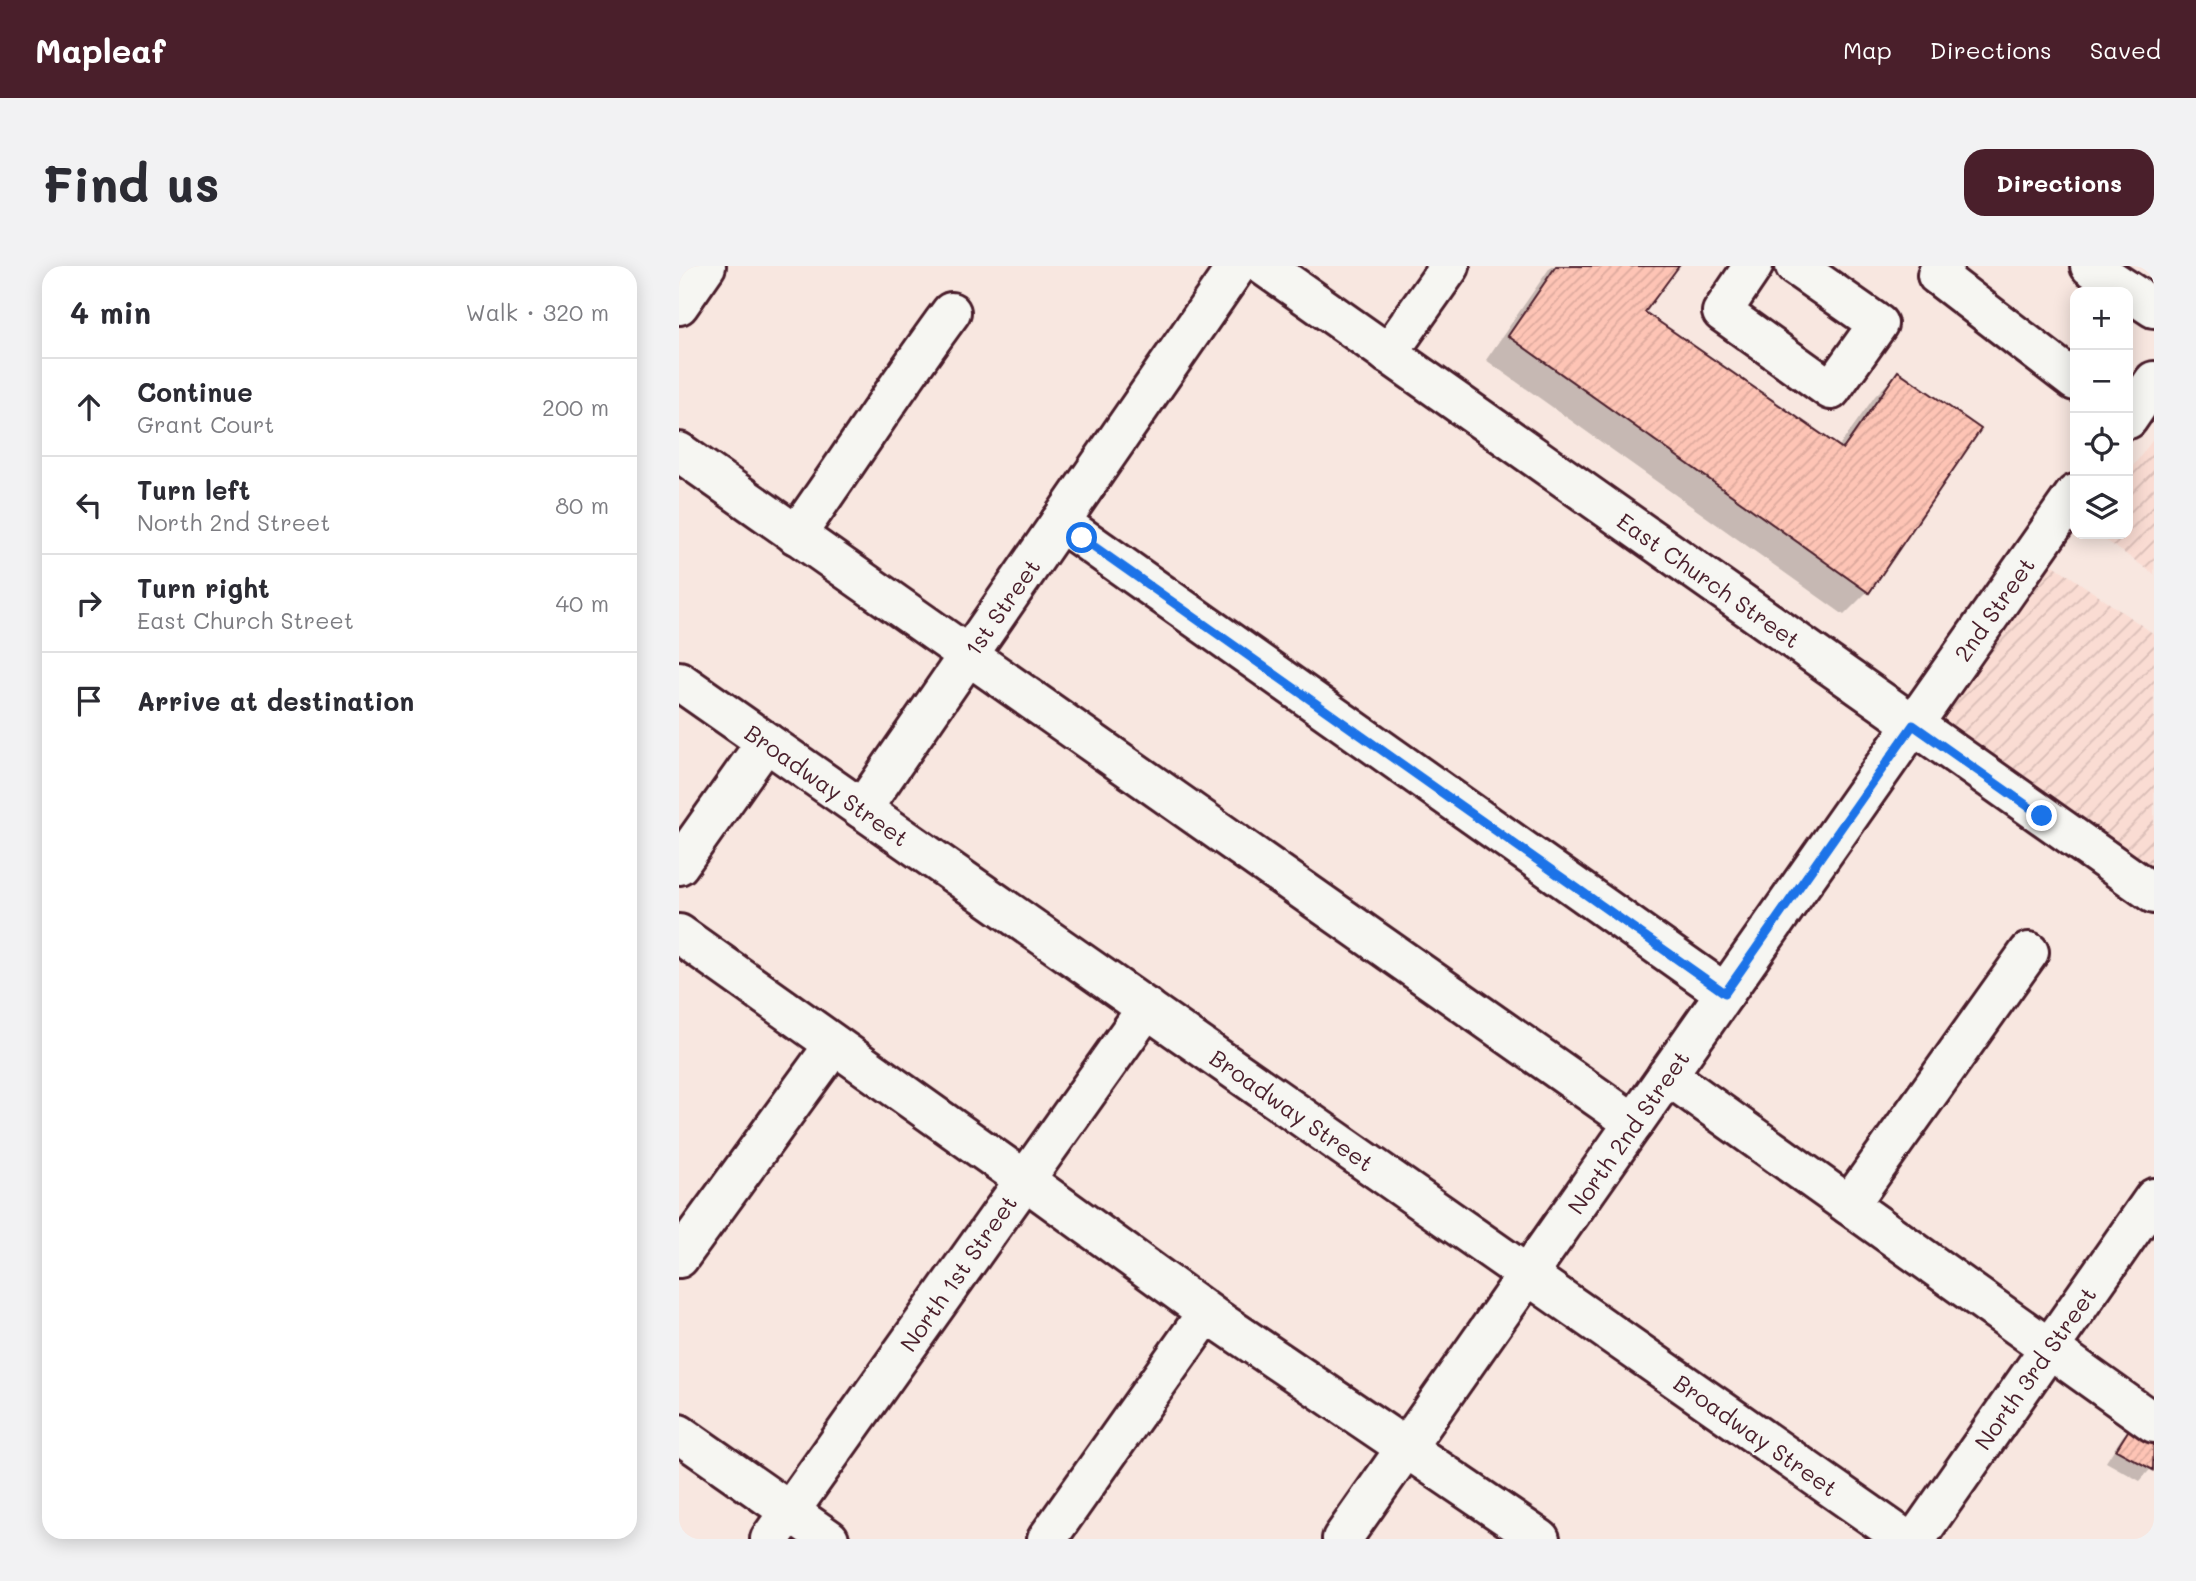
<!DOCTYPE html>
<meta charset="utf-8">
<style>
body{margin:0;font-family:Mali,sans-serif;background:#f2f2f3;color:#2b2b33}
.controls{position:absolute;right:21px;top:21px;display:grid;overflow:hidden;border-radius:14px;box-shadow:0 4px 18px #0003}
.controls button{width:63px;height:63px;display:grid;place-items:center;padding:0;border:0;border-bottom:2px solid #e1e1e2;background:#fff;color:#2b2b33;font:35px sans-serif}
.stop{position:absolute;width:21px;height:21px;margin:-16px;border:5px solid #1a73e8;border-radius:50%;background:#fff}
.stop.end{background:#1a73e8;border-color:#fff;box-shadow:0 2px 7px #0008}
.list{margin:0;padding:0;list-style:none}
h2{display:flex;justify-content:space-between;align-items:center;height:91px;margin:0;padding:0 28px;font-size:30px}
h2 small{font-size:23px;font-weight:400;color:#7c7c81}
.list li{display:grid;grid-template-columns:46px 1fr auto;gap:21px;align-items:center;box-sizing:border-box;height:98px;padding:0 28px;border-top:2px solid #e1e1e2}
.list b{display:block;font-size:26px;white-space:nowrap}
.list p{margin:0;font-size:23px;white-space:nowrap;color:#7c7c81}
.list em{font-size:23px;font-style:normal;color:#7c7c81}
.icon{flex:none;width:38px;height:38px;fill:none;stroke:currentColor;stroke-width:2;stroke-linecap:round;stroke-linejoin:round}
.map{position:relative;flex:none;width:1475px;height:1273px;overflow:hidden;border-radius:21px}
header{display:flex;align-items:center;gap:42px;box-sizing:border-box;height:98px;padding:0 35px;background:#4a1f2b;color:#fff}
header strong{font-size:33px}
nav{display:flex;gap:38px;margin-inline-start:auto;font-size:24px}
.intro{display:flex;align-items:center;justify-content:space-between;box-sizing:border-box;height:168px;padding:0 42px}
h1{margin:0;font-size:49px}
.button{padding:18px 32px;border-radius:21px;background:#4a1f2b;color:#fff;font-size:24px;font-weight:700}
main{display:flex;gap:42px;padding:0 42px}
aside{flex:1;background:#fff;border-radius:21px;box-shadow:0 4px 18px #0003}
.map>svg:first-child{display:block}
.industrial{fill:url(#industrial-furrows)}
.shadow{fill:#0003}
.building{fill:url(#building-hatch);stroke:#4a1f2b;stroke-width:2}
.lines{fill:none;stroke-linecap:round;stroke-linejoin:round}
.minor-casing{stroke:#4a1f2b;stroke-width:44}
.minor{stroke:#f6f6f2;stroke-width:38}
.route{stroke:#1a73e8;stroke-width:9}
.labels{text-anchor:middle;dominant-baseline:central;stroke-width:5;stroke-linejoin:round;paint-order:stroke}
.street-label{font-size:23px;fill:#4a1f2b;stroke:#f6f6f2}
</style>
<header>
<strong>Mapleaf</strong>
<nav><a>Map</a><a>Directions</a><a>Saved</a></nav>
</header>
<div class="intro"><h1>Find us</h1><a class="button">Directions</a></div>
<main>
<aside>
<h2>4 min<small>Walk · 320 m</small></h2>
<ul class="list">
<li><svg class="icon" aria-label="ahead" viewBox="0 0 24 24"><path d="M12 20V5M6 11l6-6 6 6"/></svg><div><b>Continue</b><p>Grant Court</p></div><em>200 m</em></li>
<li><svg class="icon" aria-label="left" viewBox="0 0 24 24"><path d="M17 20v-9H6M10 6l-5 5 5 5"/></svg><div><b>Turn left</b><p>North 2nd Street</p></div><em>80 m</em></li>
<li><svg class="icon" aria-label="right" viewBox="0 0 24 24"><path d="M7 20v-9h11M14 6l5 5-5 5"/></svg><div><b>Turn right</b><p>East Church Street</p></div><em>40 m</em></li>
<li><svg class="icon" aria-label="arrive" viewBox="0 0 24 24"><path d="M6 21V4h12l-3 4 3 4H6"/></svg><div><b>Arrive at destination</b></div></li>
</ul>
</aside>
<div class="map">
<svg width="1475" height="1273" viewBox="0 0 1475 1273">
<defs>
<pattern id="industrial-furrows" width="10" height="10" patternUnits="userSpaceOnUse" patternTransform="scale(1.75)"><rect width="10" height="10" fill="#fadcd3"/><path d="M-1 1l2-2M0 10L10 0M9 11l2-2" fill="none" stroke="#d8bcb5"/></pattern>
<pattern id="building-hatch" width="6" height="6" patternUnits="userSpaceOnUse" patternTransform="scale(1.75)"><rect width="6" height="6" fill="#fec4b5"/><path d="M-1 1l2-2M0 6l6-6M5 7l2-2" fill="none" stroke="#dba89c"/></pattern>
</defs>
<rect width="100%" height="100%" fill="#f8e7e0"/>
<filter id="ink" filterUnits="userSpaceOnUse"><feTurbulence type="fractalNoise" baseFrequency=".0143" numOctaves="2"/><feDisplacementMap in="SourceGraphic" scale="14" xChannelSelector="R" yChannelSelector="G"/><feConvolveMatrix kernelMatrix="1 2 1 2 8 2 1 2 1" color-interpolation-filters="sRGB"/></filter>
<g filter="url(#ink)">
<!-- industrial -->
<g class="industrial">
<polygon points="1475,172 1475,308 1418,268 1449,268 1449,207"/>
<polygon points="1363,291 1475,368 1475,644 1238,479"/>
</g>
<!-- shadow -->
<g class="shadow">
<polygon points="872,0 998,0 964,46 1159,182 1196,130 1219,107 1300,164 1188,326 1165,349 807,94"/>
<polygon points="1454,1159 1475,1172 1475,1199 1461,1215 1427,1196 1443,1171"/>
</g>
<!-- building -->
<g class="building">
<polygon points="877,0 1000,0 966,46 1164,183 1219,105 1302,163 1190,327 829,70"/>
<polygon points="1454,1157 1475,1170 1474,1204 1437,1184"/>
</g>
<g class="lines">
<defs>
<g id="minor">
<polyline points="585,0 1475,628"/>
<polyline points="1074,0 1043,46 1152,124 1199,58 1116,0"/>
<polyline points="1265,0 1258,9 1396,115"/>
<polyline points="1411,0 1475,42"/>
<polyline points="0,39 27,0"/>
<polyline points="709,88 771,0"/>
<polyline points="1449,153 1475,115"/>
<polyline points="0,186 955,857"/>
<polyline points="381,256 1046,727"/>
<path d="M117 269C170 195 218 119 272 46"/>
<polyline points="0,415 1226,1273"/>
<polyline points="183,543 558,0"/>
<polyline points="0,599 87,476"/>
<polyline points="0,668 346,914 540,1055"/>
<polyline points="988,809 1475,1157"/>
<polyline points="1170,939 1350,686"/>
<polyline points="0,992 155,779"/>
<polyline points="0,1168 150,1273"/>
<polyline points="91,1273 468,742"/>
<polyline points="368,1273 522,1055 540,1055 861,1273"/>
<polyline points="663,1273 1396,228"/>
<polyline points="1237,1273 1475,932"/>
</g>
</defs>
<!-- minor casing -->
<use href="#minor" class="minor-casing"/>
<!-- minor -->
<use href="#minor" class="minor"/>
</g>
</g>
<g class="lines" filter="url(#ink)">
<!-- route -->
<polyline class="route" points="403,272 1046,727 1234,459 1363,550"/>
</g>
<g class="labels">
<!-- street labels -->
<g class="street-label">
<text transform="translate(1030 314) rotate(35)">East Church Street</text>
<text transform="translate(323 341) rotate(-55)">1st Street</text>
<text transform="translate(1315 343) rotate(-55)">2nd Street</text>
<text transform="translate(148 519) rotate(35)">Broadway Street</text>
<text transform="translate(613 844) rotate(35)">Broadway Street</text>
<text transform="translate(949 866) rotate(-55)">North 2nd Street</text>
<text transform="translate(279 1007) rotate(-55)">North 1st Street</text>
<text transform="translate(1356 1102) rotate(-55)">North 3rd Street</text>
<text transform="translate(1077 1169) rotate(35)">Broadway Street</text>
</g>
</g>
</svg>
<div class="controls">
<button>+</button>
<button>−</button>
<button><svg class="icon" aria-label="locate" viewBox="0 0 24 24"><circle cx="12" cy="12" r="6"/><path d="M12 2v4M12 18v4M2 12h4M18 12h4"/></svg></button>
<button><svg class="icon" aria-label="layers" viewBox="0 0 24 24"><path d="M12 4l9 5-9 5-9-5zM3 14l9 5 9-5"/></svg></button>
</div>
<div class="stop" style="left:403px;top:272px"></div>
<div class="stop end" style="left:1363px;top:550px"></div>
</div>
</main>
